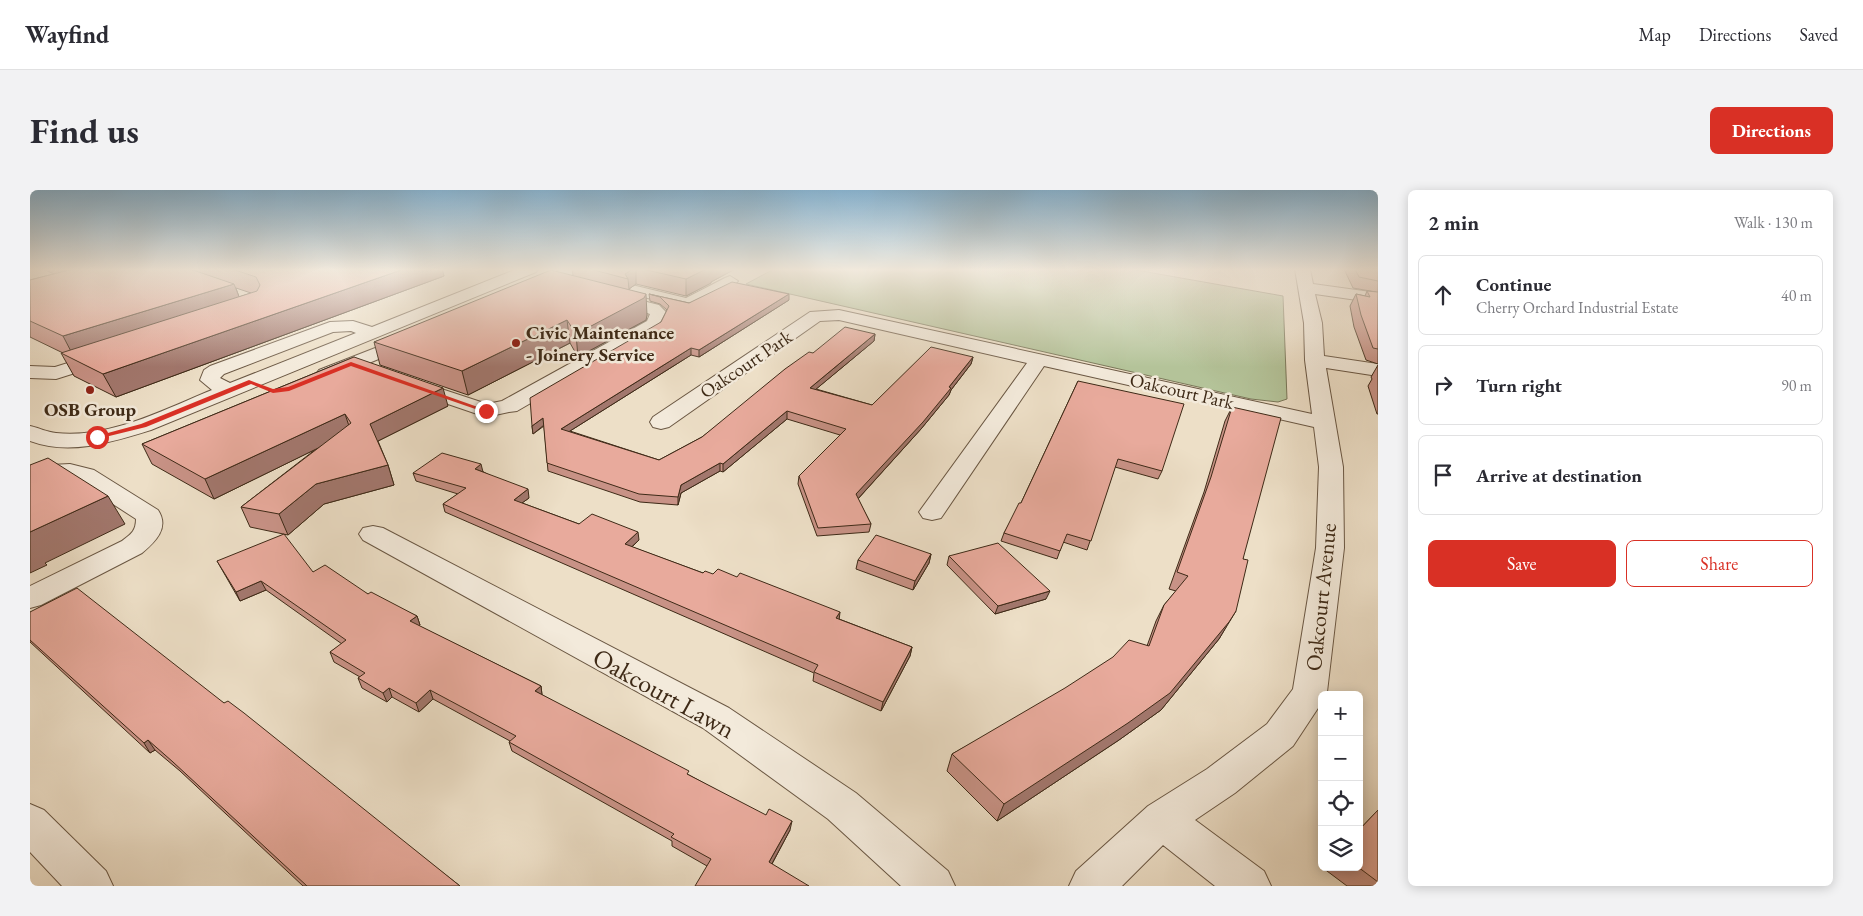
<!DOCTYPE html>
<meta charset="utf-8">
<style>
body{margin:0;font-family:"EB Garamond",serif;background:#f2f2f3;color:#2b2b33}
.controls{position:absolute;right:15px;bottom:15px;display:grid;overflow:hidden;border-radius:8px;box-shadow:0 2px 12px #0003}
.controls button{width:45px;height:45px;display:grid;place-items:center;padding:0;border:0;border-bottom:1px solid #e1e1e2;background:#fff;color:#2b2b33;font:25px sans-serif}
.stop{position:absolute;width:15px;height:15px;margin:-11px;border:4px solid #d93025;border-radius:50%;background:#fff}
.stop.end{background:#d93025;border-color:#fff;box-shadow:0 1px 5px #0008}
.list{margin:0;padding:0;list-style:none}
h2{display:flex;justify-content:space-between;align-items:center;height:65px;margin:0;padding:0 20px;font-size:21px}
h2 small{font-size:16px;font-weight:400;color:#7c7c81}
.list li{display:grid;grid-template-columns:32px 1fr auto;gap:15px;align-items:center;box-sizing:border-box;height:80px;margin:0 10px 10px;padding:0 10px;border:1px solid #e1e1e2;border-radius:8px}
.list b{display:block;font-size:19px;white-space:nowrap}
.list p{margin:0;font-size:16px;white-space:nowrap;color:#7c7c81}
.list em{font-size:16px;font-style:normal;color:#7c7c81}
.actions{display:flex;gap:10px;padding:15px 20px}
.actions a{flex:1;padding:11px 0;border:1px solid #d93025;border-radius:8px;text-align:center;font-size:18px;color:#d93025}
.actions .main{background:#d93025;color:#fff}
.icon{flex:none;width:28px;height:28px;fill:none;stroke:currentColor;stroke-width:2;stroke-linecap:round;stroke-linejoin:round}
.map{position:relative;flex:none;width:1348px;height:696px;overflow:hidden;border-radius:8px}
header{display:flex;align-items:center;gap:30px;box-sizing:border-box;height:70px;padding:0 25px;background:#fff;border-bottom:1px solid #e1e1e2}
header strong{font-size:24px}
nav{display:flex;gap:28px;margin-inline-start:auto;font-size:18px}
.intro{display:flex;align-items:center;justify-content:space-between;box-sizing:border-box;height:120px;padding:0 30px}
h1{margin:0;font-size:35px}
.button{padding:12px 22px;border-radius:8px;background:#d93025;color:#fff;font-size:18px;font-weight:700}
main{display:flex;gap:30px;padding:0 30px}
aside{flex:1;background:#fff;border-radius:8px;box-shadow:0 2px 12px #0003}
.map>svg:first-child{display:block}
.green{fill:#b4c399;stroke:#797658}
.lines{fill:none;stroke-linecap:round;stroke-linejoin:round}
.minor-casing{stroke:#6a5743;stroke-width:2}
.minor{fill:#f3eadb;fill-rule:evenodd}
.wall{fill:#c89286;stroke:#3e2a17;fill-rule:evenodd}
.shaded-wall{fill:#a2776d;stroke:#3e2a17}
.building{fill:#e8aa9c;stroke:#3e2a17}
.route{fill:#d93025}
.poi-dot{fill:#8f2418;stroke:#f3eadb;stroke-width:2}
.labels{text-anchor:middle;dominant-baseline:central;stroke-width:5;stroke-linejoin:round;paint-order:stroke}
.far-poi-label{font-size:19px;font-weight:bold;fill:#3e2a17;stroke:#f3eadb;text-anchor:start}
.far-street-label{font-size:19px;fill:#3e2a17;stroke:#f3eadb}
.street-label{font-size:22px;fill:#3e2a17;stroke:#f3eadb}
.near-street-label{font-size:26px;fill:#3e2a17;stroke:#f3eadb}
</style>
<header>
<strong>Wayfind</strong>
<nav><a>Map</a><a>Directions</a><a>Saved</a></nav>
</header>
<div class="intro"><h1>Find us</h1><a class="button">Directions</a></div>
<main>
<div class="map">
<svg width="1348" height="696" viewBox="0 0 1348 696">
<rect width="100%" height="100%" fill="#eddfc7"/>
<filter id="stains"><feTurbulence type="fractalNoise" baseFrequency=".004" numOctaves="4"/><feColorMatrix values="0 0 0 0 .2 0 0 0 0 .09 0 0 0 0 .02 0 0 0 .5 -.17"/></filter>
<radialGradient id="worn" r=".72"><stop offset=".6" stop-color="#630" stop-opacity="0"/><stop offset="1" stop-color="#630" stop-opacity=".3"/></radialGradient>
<!-- green -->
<polygon class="green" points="744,79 1100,79 1253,106 1257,209 1248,212 1221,209 716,94"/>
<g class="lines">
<defs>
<g id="minor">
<path d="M487 79H508L506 82 121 240C82 252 40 266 0 251V236C9 238 17 242 26 243 79 249 135 219 182 200L170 190 174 180 180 176 300 132 323 131 342 137ZM321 141 326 143 200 193 190 188 194 184 303 142Z"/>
<polygon points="550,79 548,82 656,108 695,88 700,86 708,91 705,94 658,118 529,86 526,83 530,79"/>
<polygon points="1265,79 1280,79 1283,94 1348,103 1348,113 1285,104 1292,133 1294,166 1348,174 1348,186 1296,178 1313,277 1314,358 1297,502 1296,505 1292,505 1292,512 1263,556 1205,603 1165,630 1234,681 1241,696 1185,696 1133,655 1092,696 1039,696 1046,681 1118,616 1177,579 1237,534 1263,499 1286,358 1289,277 1284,237 1014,176 911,328 902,330 893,328 889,322 997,173 809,130 790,131 639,237 631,239 623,237 620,232 623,227 780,122 809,120 1282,224 1275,170 1274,133"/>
<polygon points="581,103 629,115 637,123 630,138 487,221 479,222 456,227 374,199 371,195 374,191 381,189 457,214 472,211 617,131 620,124 617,123 575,111 573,108"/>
<polygon points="381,144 387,145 390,149 387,153 303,188 289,188 286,184 289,180"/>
<polygon points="76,161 83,163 86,167 83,171 26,189 0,188 0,176 25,177"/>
<path d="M40 274 64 280 128 320C140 338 125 352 112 363L11 415 0 418V396L92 351C101 344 106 341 106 329L46 290 39 288 0 290V276Z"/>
<polygon points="343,336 353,338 699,518 826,603 918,681 925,696 871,696 798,629 673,538 333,350 329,344 333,338"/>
<polygon points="0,614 14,620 76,681 83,696 32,696 0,662"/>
</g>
</defs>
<!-- minor casing -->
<use href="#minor" class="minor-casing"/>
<!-- minor -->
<use href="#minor" class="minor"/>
</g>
<!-- wall -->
<g class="wall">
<path d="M13 79H412L414 86 86 207 44 186 31 163H33L0 147V90L24 84ZM206 98 221 103 209 107Z"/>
<polygon points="542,79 705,79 681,92 681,93 656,106 606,94 599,99 617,125 616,130 548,167 540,153 438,205 350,175 344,152 543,85"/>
<polygon points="1314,79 1348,79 1348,174 1336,170 1324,137 1320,116 1326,104 1335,106 1337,101 1346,102 1323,98"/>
<polygon points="619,104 659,113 759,110 669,167 661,165 540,241 629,270 672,247 783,163 845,144 844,151 786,199 842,215 943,167 941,174 921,200 919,205 891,239 828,309 841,334 839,342 787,346 768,294 769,286 810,245 757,229 693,282 690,281 651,303 648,315 610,312 518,281 514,236 503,244 502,236 631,132 637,120 630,114 620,111"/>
<polygon points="324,167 418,216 348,251 358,275 364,295 294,314 258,345 220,337 211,317 286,259 184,309 122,274 112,254"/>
<polygon points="1348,175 1348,224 1347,224 1338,196 1342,189 1341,187"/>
<polygon points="1048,191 1132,281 1128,289 1085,277 1057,360 1033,352 1027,369 971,351 974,343 991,313"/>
<polygon points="1202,217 1213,369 1196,437 1189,449 1131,520 1089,550 967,631 917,581 922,564 1117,456 1126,431 1134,415 1146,401 1139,399 1174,302 1195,231"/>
<polygon points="452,281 499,308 492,313 549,334 609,350 602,357 673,383 809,429 882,457 880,466 851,521 783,491 784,483 415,322 413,314 428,304 386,291 383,283"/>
<polygon points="901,364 899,373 883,400 826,379 828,370"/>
<polygon points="919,366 1016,409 965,424 917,375"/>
<polygon points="187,371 283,382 338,404 387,426 390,435 389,436 511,496 512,505 760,640 742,674 677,676 642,656 642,651 482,561 479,552 480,551 403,509 389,522 362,507 357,512 332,498 328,488 330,487 304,472 300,462 312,454 236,400 210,411"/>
<polygon points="0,422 194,513 430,696 273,696 150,581 125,560 120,563 0,452"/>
<polygon points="1348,620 1348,696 1317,696 1293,678 1294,677 1329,677 1329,640"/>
</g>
<!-- shaded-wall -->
<g class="shaded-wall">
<polygon points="32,79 77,79 38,90"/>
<polygon points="374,79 412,79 414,86 86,207 73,184"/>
<polygon points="603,79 606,79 606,94 599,99 598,89 595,84"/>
<polygon points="676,79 705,79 681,92 681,93 656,106 656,89"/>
<polygon points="204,94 212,114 45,169 33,146"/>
<polygon points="616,104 617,125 616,130 548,167 546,144"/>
<polygon points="759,104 759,110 669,167 669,160"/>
<polygon points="537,130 540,153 438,205 432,181"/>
<polygon points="845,144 844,151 779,205 780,198"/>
<polygon points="661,158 661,165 532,246 531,239"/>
<polygon points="943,167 941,174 921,200 919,205 891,239 825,312 826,304 919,197"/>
<polygon points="413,198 418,216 346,252 340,234"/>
<polygon points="757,221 757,229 693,282 693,274"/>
<polygon points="315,224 321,242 184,309 175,289"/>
<polygon points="513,228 514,235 503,244 502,236"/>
<polygon points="690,273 690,281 651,303 648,315 648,307 651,295"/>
<polygon points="451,274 453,282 445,279"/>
<polygon points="358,275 364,295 294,314 258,345 249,324 286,294"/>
<polygon points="498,299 499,308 485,318 484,310"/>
<polygon points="78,306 95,334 15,373 17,375 0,383 0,342"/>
<polygon points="608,342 609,350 596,362 595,354"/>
<polygon points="901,364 899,373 883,400 885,391"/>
<polygon points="231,391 236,400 210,411 206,402"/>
<polygon points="1020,401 1016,409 965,424 968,416"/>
<polygon points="1206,421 1189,449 1131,520 1089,550 967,631 974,614"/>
<polygon points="810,422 809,431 806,428"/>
<polygon points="387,426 390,435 383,440 380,431"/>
<polygon points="882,457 880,466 851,521 853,512"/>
<polygon points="511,496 512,505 505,501"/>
<polygon points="359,498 362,507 357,512 353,503"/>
<polygon points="400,500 403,509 389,522 386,513"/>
<polygon points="118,550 125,560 120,563 114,553"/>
<polygon points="762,631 760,640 738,681 739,672"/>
</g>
<!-- building -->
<g class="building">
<polygon points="43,79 160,79 204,94 33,146 0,131 0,90"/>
<polygon points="202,79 374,79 73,184 31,163 227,101 230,95 226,87"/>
<polygon points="560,79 603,79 595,84 598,89"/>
<polygon points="612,79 676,79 656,89"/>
<polygon points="1325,79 1348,79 1348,91 1329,87"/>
<polygon points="521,80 616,104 614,108 546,144 537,130 432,181 344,152"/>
<polygon points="702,92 759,104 669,160 661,158 531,239 629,270 672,247 755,179 779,162 783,163 815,137 845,144 780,198 842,215 901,157 943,167 919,197 921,198 893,232 826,304 841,334 788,338 769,286 816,239 757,221 693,274 690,273 651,295 648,307 609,304 517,273 513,228 502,236 500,208 631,132 639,116 630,107 619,104 659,113"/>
<polygon points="1337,101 1348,102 1348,159 1343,158 1331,125 1326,104 1340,107"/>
<polygon points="324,167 413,198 340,234 358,275 286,294 249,324 211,317 321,233 315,224 175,289 112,254"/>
<polygon points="1048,191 1154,214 1132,281 1088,269 1061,351 1037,344 1030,361 974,343 989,313 991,313"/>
<polygon points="1202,217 1251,228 1213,369 1218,370 1206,421 1199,432 1140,503 1098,533 974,614 922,564 1035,498 1083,467 1099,450 1119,456 1134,415 1158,386 1147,382 1181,287"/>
<polygon points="412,263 451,274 445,279 498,299 484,310 549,334 562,324 608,342 595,354 673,383 675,381 683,384 688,379 707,387 710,383 810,422 806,428 882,457 853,512 784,482 788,475 413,314 436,298 383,283"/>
<polygon points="18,268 78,306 0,342 0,275"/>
<polygon points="254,344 283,382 295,375 338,404 341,402 387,426 380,431 511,496 505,501 659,581 657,584 736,625 739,619 762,631 739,672 779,696 665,696 681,669 641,647 644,644 479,552 486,546 400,500 386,513 359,498 353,503 328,488 335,483 300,462 316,450 231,391 206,402 187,371"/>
<polygon points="846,345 901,364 885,391 828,370"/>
<polygon points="968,353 1020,401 968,416 919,366"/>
<polygon points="47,398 194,513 198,511 214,523 430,696 277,696 143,572 118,550 114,553 0,450 0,422"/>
<polygon points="1348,620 1348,692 1328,677 1329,677 1329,640"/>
</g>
<!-- sky -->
<linearGradient id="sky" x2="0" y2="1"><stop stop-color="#89b7d6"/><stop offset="0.45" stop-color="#f7f1e6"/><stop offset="1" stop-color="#f7f1e6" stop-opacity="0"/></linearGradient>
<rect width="1348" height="177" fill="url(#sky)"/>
<!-- route -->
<polygon class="route" points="321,172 459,221 454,222 321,176 259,201 243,203 221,194 116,237 67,249 63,247 111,234 219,190 243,199 258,197"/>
<!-- markers -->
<g class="poi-dot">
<circle cx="486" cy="153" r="5"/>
<circle cx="60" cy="200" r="5"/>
</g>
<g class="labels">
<!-- far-poi labels -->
<g class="far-poi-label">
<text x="496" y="142">Civic Maintenance<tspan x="496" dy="22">- Joinery Service</tspan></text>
<text x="60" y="219" text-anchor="middle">OSB Group</text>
</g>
<!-- far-street labels -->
<g class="far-street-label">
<text transform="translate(716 174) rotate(-34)">Oakcourt Park</text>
<text transform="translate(1152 201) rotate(13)">Oakcourt Park</text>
</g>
<!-- street labels -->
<g class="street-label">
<text transform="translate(1291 407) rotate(-84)">Oakcourt Avenue</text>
</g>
<!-- near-street labels -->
<g class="near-street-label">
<text transform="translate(634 503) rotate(29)">Oakcourt Lawn</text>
</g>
</g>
<rect width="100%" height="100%" filter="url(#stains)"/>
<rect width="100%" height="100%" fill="url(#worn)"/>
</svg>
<div class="controls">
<button>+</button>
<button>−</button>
<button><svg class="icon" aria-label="locate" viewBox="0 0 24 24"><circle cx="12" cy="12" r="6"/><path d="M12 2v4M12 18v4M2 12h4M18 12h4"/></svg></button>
<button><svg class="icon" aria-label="layers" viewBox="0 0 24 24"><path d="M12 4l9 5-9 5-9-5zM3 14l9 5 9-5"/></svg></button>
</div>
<div class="stop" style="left:67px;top:247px"></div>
<div class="stop end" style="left:456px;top:221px"></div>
</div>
<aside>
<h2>2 min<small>Walk · 130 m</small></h2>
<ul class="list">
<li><svg class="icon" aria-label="ahead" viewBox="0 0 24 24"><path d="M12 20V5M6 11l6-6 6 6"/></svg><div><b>Continue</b><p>Cherry Orchard Industrial Estate</p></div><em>40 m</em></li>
<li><svg class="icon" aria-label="right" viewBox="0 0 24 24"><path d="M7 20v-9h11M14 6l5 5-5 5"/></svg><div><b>Turn right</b></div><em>90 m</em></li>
<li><svg class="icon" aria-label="arrive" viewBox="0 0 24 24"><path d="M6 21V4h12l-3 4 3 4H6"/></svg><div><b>Arrive at destination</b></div></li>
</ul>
<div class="actions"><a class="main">Save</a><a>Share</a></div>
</aside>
</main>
